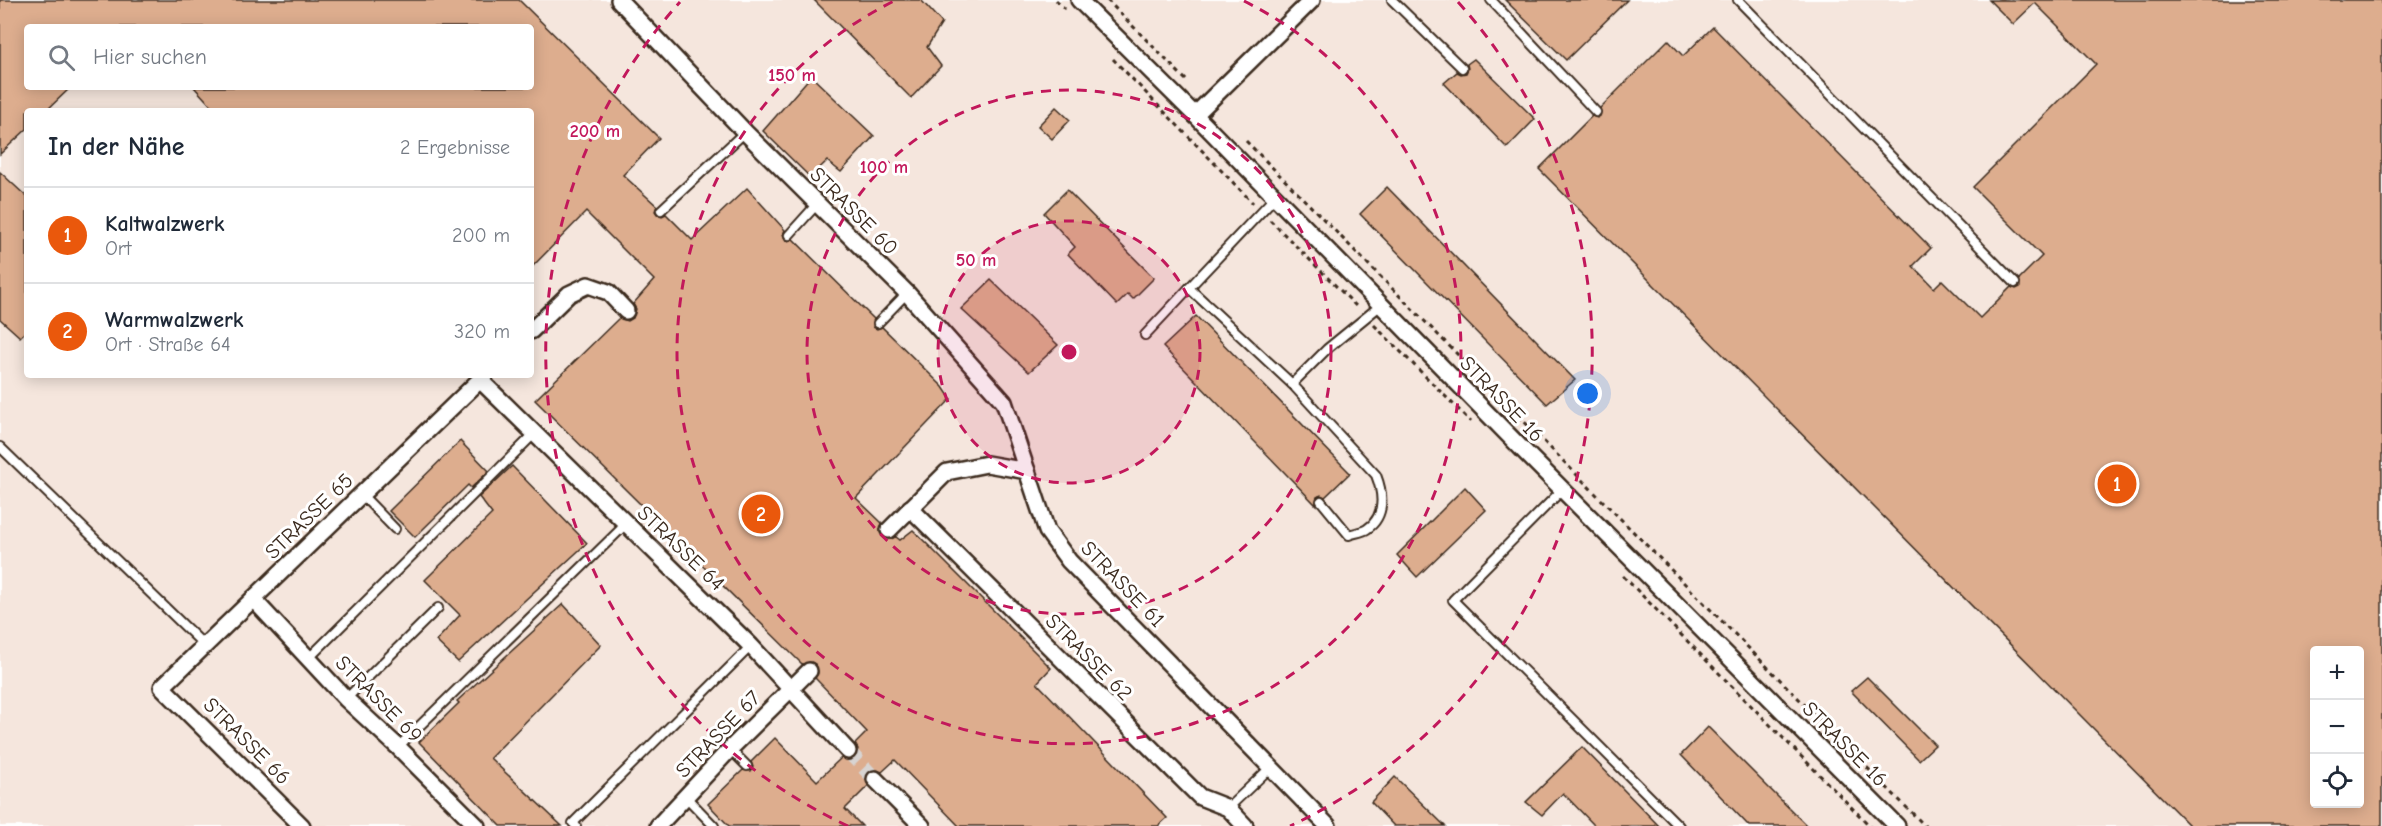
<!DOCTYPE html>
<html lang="de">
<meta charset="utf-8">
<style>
body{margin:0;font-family:"Comic Neue",sans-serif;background:#f6f6f7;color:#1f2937}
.controls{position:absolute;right:18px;bottom:18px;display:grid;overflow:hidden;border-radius:6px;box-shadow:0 3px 15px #0003}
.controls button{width:54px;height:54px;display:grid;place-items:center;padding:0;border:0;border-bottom:2px solid #e0e1e3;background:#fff;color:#1f2937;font:30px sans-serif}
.you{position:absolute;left:1588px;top:394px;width:21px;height:21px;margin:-15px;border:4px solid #fff;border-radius:50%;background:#1a73e8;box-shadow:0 0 0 9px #1a73e833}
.badge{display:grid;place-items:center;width:39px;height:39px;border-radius:50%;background:#ea580c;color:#fff;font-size:20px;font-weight:700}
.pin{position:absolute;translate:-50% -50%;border:3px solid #fff;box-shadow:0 2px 6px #0006}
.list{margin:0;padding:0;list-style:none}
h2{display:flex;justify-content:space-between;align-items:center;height:78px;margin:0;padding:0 24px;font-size:26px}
h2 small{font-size:20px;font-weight:400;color:#747a83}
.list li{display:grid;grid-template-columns:39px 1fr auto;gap:18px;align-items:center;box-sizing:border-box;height:96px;padding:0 24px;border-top:2px solid #e0e1e3}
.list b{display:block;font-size:22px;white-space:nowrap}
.list p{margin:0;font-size:20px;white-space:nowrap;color:#747a83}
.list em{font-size:20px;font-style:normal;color:#747a83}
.icon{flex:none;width:33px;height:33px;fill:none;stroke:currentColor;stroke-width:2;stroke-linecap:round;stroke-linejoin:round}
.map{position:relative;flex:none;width:2382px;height:826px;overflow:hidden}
.search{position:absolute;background:#fff;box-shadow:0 3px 15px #0003;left:24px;top:24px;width:510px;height:66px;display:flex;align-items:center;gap:15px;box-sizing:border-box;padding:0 21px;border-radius:6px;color:#747a83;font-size:22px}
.panel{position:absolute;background:#fff;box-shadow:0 3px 15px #0003;left:24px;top:108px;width:510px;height:270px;border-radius:6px}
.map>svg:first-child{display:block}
.built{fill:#f5e6dd;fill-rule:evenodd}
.building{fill:#ddad8e;stroke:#3b2a1e;stroke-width:1.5;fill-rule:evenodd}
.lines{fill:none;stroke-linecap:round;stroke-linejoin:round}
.street-tunnel{stroke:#d8d4d2;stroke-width:15;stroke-dasharray:15 8;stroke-linecap:butt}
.lane-casing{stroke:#3b2a1e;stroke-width:12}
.street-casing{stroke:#3b2a1e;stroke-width:20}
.path{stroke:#3b2a1e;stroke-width:3;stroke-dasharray:4.5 4.5;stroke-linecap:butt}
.lane{stroke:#fff;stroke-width:8}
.street{stroke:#fff;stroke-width:15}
.ring{fill:none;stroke:#c2185b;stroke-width:3;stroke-dasharray:10 8}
.labels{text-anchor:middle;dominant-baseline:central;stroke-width:6;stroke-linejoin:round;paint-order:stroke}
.street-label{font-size:21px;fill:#3b2a1e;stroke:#fff}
.centre{fill:#c2185b;stroke:#fff;stroke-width:3}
.ring-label{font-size:18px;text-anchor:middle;font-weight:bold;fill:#c2185b;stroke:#fff;stroke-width:6;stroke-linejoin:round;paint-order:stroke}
</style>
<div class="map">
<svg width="2382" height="826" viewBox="0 0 2382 826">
<rect width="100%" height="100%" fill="#fff"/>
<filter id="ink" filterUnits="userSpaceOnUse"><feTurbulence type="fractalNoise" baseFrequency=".0167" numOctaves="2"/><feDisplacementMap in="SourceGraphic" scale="12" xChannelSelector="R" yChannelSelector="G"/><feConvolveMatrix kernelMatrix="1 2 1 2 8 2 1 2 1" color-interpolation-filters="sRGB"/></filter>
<g filter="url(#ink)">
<!-- built -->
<path class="built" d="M0 0H2382V826H0ZM27 27H531V87H27ZM27 111H531V375H27ZM2314 650H2360V804H2314Z"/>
<!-- building -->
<g class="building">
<polygon points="0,0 519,0 659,138 623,175 657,206 655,211 657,214 662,216 666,214 692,240 747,188 785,230 783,234 785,239 788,241 793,239 874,319 873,327 877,329 882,327 943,387 951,399 856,498 882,523 880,532 886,539 896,537 900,540 913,530 1051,668 1037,683 1167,818 1158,826 959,826 895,760 882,772 877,770 869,772 866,777 868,786 845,809 862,826 729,826 708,804 743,770 751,771 753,767 751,762 775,738 817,781 841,758 850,761 855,758 858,749 855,744 867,732 815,678 818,673 816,665 811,662 802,664 535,400 619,318 628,321 633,318 636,309 633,304 654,280 586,212 531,268 531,111 216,111 194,87 531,87 531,27 27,27 27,87 71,87 46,111 27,111 27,129 0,154"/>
<polygon points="814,0 921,0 942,23 927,47 941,66 911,98"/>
<polygon points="1505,0 1627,0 1566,60"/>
<path d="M1989 0H2382V826H2190L1539 169 1592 116 1597 118 1600 116V108L1668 40 1683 56 1713 27 1931 248 1913 266 1934 288 1942 280 1980 318 2011 287 2016 289 2020 287 2019 279 2042 256 1973 187 2096 64 2035 3 2013 24ZM2314 651H2360V804H2314Z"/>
<polygon points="1474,59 1535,119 1507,148 1444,83 1457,72 1461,74 1466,73 1468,69 1467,64"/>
<polygon points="811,76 874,136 841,172 827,161 810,177 763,131"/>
<polygon points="1056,107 1070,120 1052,139 1038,126"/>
<polygon points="0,172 27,197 27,330 20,337 0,319"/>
<polygon points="1387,187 1575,380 1547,404 1360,214"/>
<polygon points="1067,190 1154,278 1133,299 1128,294 1117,305 1068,254 1075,247 1044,213"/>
<polygon points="991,280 1058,345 1029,372 961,309"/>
<polygon points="1196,316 1350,473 1325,497 1321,495 1317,497 1316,505 1163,347"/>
<polygon points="460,441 489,471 471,488 468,485 415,537 389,511"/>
<polygon points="512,466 587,543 458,662 436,641 460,615 425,580 492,514 479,497"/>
<polygon points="1465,487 1486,510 1417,577 1397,555"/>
<polygon points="563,604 601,645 490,758 562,826 501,826 419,742 459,703 457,701"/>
<polygon points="1867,677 1935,745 1919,760 1851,691"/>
<polygon points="1708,727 1807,826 1749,826 1681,755"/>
<polygon points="1582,747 1659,826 1595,826 1563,793 1542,815 1526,802"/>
<polygon points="1395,777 1445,826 1394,826 1371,802"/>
</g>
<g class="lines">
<!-- street-tunnel -->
<polyline class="street-tunnel" points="848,751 875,779"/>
<defs>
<g id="lane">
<polyline points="1392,0 1462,68"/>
<polyline points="1491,0 1596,112"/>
<polyline points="1738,0 2015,283"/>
<polyline points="1275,197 1189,288 1292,384"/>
<polyline points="661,210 745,132"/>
<polyline points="789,235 817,204"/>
<polyline points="878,323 907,293"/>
<polyline points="1145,335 1189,288"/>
<polyline points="0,447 204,645"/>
<polyline points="1562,490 1453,600 1679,826"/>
<polyline points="361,494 395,529"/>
<path d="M1321 501 1349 535C1354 533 1363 532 1367 529 1386 516 1383 493 1376 475L1292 384 1327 349 1381 305"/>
<polyline points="309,658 534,434"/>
<polyline points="346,699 438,608"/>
<polyline points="398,747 626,524"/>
<polyline points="730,749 747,766"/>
<polyline points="686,797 714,826"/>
<polyline points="1228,808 1271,767"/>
<polyline points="576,826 573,823 751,646"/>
</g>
<g id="street">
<polyline points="619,0 745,132 907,293 1004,402 1027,471"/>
<polyline points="1079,0 1195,115 1528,455 1897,826"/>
<polyline points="1195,115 1312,0"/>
<polyline points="531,331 569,294 588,285 608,292 626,311"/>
<polyline points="480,380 751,646 848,751"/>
<polyline points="910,508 1200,797 1228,808 1245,826"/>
<polyline points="889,530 947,472 987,464 1027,471 1047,531 1069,561 1328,826"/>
<polyline points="253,599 346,699 398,747 477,826"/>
<polyline points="875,779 922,826"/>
<polyline points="302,826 162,687 485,375"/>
<polyline points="658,826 730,749 809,671"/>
</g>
</defs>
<!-- lane casing -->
<use href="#lane" class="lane-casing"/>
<!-- street casing -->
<use href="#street" class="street-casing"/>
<!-- path -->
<g class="path">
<polyline points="1056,0 1065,9"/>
<polyline points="1107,0 1189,83"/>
<polyline points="1113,59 1253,203"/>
<polyline points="1246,141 1925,826"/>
<polyline points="1270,220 1359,309"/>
<polyline points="1374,325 1471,422"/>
<polyline points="1623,576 1870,826"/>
</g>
<!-- lane -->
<use href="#lane" class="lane"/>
<!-- street -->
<use href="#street" class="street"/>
</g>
</g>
<!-- distance rings -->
<circle cx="1069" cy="352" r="131" fill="#c2185b" fill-opacity=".12"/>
<g class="ring">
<circle cx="1069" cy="352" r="131"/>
<circle cx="1069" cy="352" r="262"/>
<path d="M1244 1A392 392 0 1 1 894 1"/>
<path d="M848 826A523 523 0 0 1 680 2M1458 2A523 523 0 0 1 1290 826"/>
</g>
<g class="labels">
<!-- street labels -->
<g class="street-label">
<text transform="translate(854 211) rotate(45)">STRASSE 60</text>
<text transform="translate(1502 399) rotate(46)">STRASSE 16</text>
<text transform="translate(309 516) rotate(-44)">STRASSE 65</text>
<text transform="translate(681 548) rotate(44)">STRASSE 64</text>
<text transform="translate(1123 584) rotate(46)">STRASSE 61</text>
<text transform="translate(1089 657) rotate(45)">STRASSE 62</text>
<text transform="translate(379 699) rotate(45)">STRASSE 69</text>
<text transform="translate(718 734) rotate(-46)">STRASSE 67</text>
<text transform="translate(247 741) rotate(45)">STRASSE 66</text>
<text transform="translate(1845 744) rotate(45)">STRASSE 16</text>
</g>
</g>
<circle cx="1069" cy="352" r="9" class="centre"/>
<g class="ring-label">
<text x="792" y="81">150 m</text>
<text x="595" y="137">200 m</text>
<text x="884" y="173">100 m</text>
<text x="976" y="266">50 m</text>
</g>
</svg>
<div class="controls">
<button>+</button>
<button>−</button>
<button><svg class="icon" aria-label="locate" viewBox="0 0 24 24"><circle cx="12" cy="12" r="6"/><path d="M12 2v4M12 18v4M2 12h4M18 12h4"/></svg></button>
</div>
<div class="you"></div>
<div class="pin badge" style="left:2117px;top:484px">1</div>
<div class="pin badge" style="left:761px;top:514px">2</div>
<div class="search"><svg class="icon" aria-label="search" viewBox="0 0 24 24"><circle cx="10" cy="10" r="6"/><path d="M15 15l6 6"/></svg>Hier suchen</div>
<section class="panel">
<h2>In der Nähe<small>2 Ergebnisse</small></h2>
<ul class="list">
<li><span class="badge">1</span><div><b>Kaltwalzwerk</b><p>Ort</p></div><em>200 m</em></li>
<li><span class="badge">2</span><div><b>Warmwalzwerk</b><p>Ort · Straße 64</p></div><em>320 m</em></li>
</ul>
</section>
</div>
